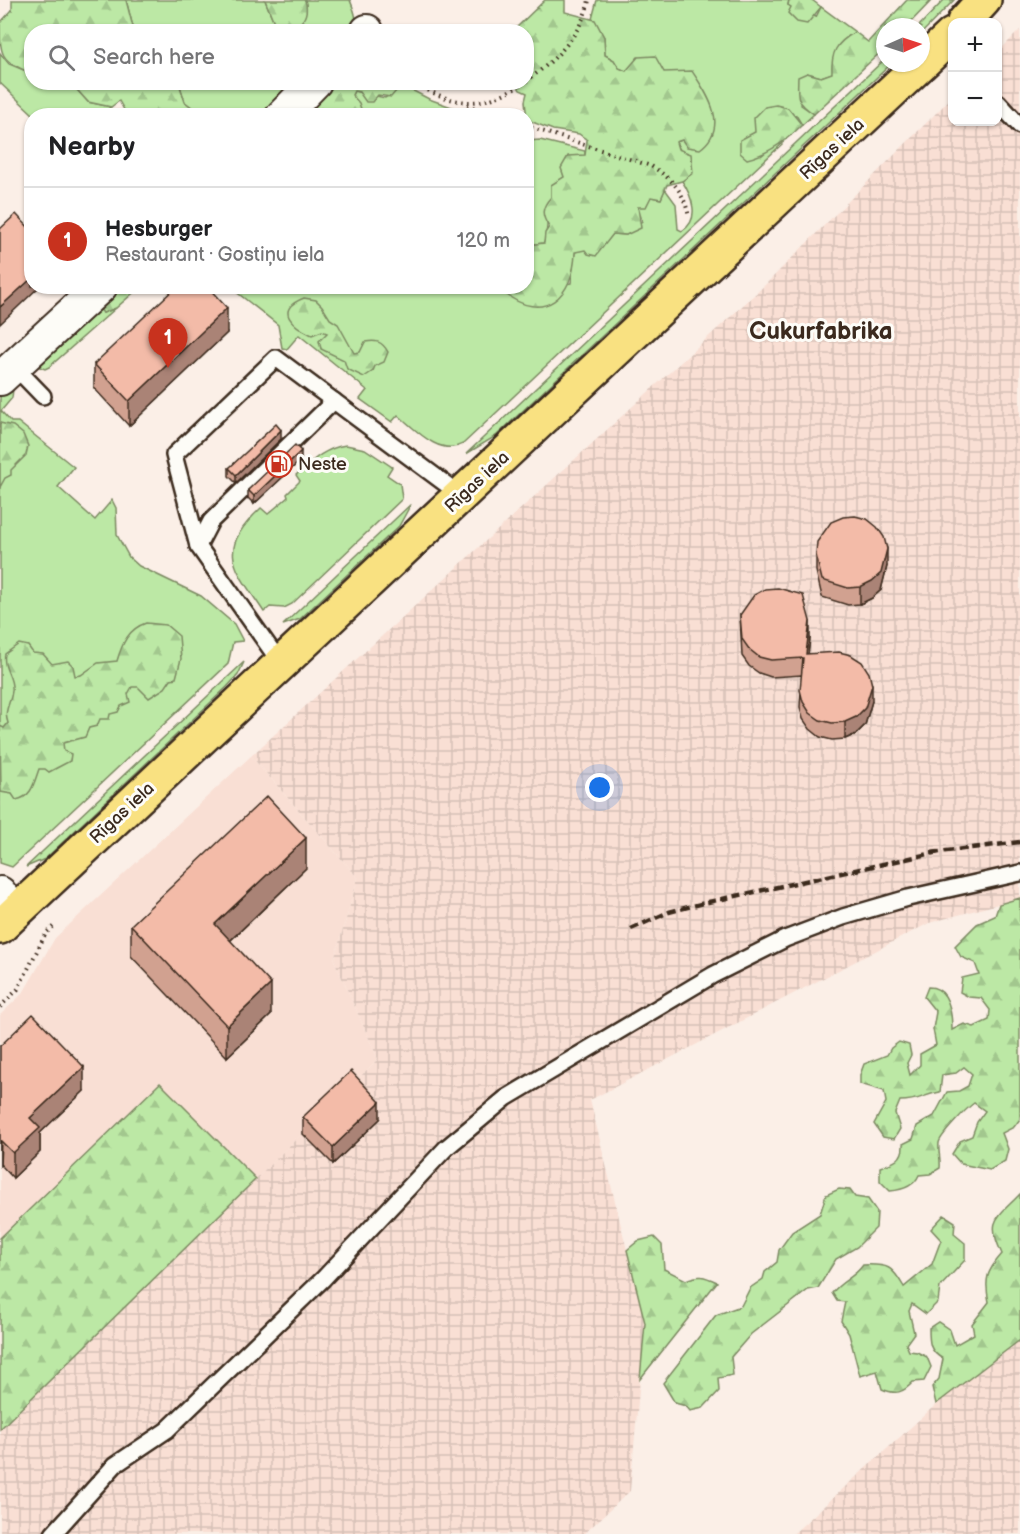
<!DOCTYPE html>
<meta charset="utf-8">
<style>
body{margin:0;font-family:"Balsamiq Sans",sans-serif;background:#f6f6f6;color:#202124}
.controls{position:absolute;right:18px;top:18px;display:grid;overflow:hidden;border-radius:12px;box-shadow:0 2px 4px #0004}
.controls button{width:54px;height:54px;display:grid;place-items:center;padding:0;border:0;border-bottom:2px solid #e0e0e0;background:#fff;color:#202124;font:30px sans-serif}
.compass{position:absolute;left:876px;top:18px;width:54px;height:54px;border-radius:50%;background:#fff;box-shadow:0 2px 4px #0004;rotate:87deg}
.you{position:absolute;left:600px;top:788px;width:21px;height:21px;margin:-15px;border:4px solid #fff;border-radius:50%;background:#1a73e8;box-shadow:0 0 0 9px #1a73e833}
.badge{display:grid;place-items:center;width:39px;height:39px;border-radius:50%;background:#c8321e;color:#fff;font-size:20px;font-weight:700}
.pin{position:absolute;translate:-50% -50px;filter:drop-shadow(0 2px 3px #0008)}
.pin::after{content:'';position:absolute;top:32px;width:21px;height:18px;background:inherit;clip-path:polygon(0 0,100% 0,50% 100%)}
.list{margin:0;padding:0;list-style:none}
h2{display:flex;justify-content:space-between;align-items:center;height:78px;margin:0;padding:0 24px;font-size:26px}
h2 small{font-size:20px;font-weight:400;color:#757577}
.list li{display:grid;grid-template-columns:39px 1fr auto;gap:18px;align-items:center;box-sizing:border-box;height:108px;padding:0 24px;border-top:2px solid #e0e0e0}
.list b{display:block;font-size:22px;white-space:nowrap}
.list p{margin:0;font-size:20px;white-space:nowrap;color:#757577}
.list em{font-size:20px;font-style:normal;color:#757577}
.icon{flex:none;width:33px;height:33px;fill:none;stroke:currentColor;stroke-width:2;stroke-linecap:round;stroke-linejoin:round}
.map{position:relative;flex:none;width:1020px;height:1534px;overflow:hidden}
.search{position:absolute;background:#fff;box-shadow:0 2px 4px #0004;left:24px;top:24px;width:510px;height:66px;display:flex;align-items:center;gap:15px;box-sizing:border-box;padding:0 21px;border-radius:24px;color:#757577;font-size:22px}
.panel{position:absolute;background:#fff;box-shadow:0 2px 4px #0004;left:24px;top:108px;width:510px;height:186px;border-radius:24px}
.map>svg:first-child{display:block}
.built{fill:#f9dfd4}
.industrial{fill:url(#industrial-grid)}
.green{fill:#bce8a5;stroke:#7c8962;stroke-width:1.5}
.forest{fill:url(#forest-firs);stroke:#7c8962;stroke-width:1.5}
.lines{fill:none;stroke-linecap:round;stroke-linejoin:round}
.service-casing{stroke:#3b2a1e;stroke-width:20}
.minor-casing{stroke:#3b2a1e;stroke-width:36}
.trunk-casing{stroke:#3b2a1e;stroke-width:38}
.path{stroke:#3b2a1e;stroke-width:4;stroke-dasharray:1.5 4.5;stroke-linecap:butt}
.service{stroke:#fdfcf7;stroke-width:15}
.minor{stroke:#fdfcf7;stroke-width:32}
.trunk{stroke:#f9e181;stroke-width:33}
.rail{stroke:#3b2a1e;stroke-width:4.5;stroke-dasharray:9 4.5;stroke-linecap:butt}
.wall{fill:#d1a190;stroke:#3b2a1e;stroke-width:1.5}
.shaded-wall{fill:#aa8376;stroke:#3b2a1e;stroke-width:1.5}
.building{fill:#f3bba8;stroke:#3b2a1e;stroke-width:1.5}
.labels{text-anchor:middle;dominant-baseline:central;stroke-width:6;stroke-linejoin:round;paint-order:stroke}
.street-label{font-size:18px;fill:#3b2a1e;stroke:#fdfcf7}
.poi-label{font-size:18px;fill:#3b2a1e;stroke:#fdfcf7;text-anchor:start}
.district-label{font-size:24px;font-weight:bold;fill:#3b2a1e;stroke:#fdfcf7}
</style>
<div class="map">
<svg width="1020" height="1534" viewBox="0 0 1020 1534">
<defs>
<pattern id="industrial-grid" width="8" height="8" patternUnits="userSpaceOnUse" patternTransform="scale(1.5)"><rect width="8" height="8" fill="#f9dfd4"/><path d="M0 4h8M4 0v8" fill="none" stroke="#d6c0b6"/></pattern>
<pattern id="forest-firs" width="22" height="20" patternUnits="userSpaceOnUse" patternTransform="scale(1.5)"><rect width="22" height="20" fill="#bce8a5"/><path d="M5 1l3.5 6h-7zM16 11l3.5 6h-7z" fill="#a2c78e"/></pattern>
</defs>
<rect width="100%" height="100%" fill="#fbefe7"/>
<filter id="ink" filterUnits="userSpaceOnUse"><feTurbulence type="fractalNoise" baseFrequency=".0167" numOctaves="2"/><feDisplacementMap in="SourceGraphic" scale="12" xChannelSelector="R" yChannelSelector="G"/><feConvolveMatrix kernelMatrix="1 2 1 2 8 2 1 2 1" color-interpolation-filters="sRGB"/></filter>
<g filter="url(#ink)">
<!-- built -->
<polygon class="built" points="251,756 358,878 334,960 378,1059 256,1179 160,1083 0,1238 0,1015 23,993 55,938"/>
<!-- industrial -->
<g class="industrial">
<polygon points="1020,30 1020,898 929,923 590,1100 645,1323 630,1491 584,1534 0,1534 0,1429 378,1059 334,960 358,878 251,756 765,285 952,97 952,122 998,122 998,52"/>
<polygon points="1020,1340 1020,1534 793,1534 952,1390"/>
</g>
<!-- green -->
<g class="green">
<polygon points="126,0 265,0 274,22 272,31 134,31"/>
<path d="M305 0H350C354 10 359 21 353 31L290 32C300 23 309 15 305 0Z"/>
<path d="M597 0H789L788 5 816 17 821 7 855 32C840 41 830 55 833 73L821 77 807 73 801 105 814 114 802 125 796 115 761 156 775 144H782L463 444C439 457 415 429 398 415L392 422 360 399 367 390 299 335 287 349 282 348 278 325 230 287H502L503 292 571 283 575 252 605 243 613 234 626 235 642 221 638 207 651 197 661 199 665 189 676 204 678 229 682 231C701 220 692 196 682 181L692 173 676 142 682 140 664 72 626 71 618 68 614 60 605 55 604 37 592 19Z"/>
<polygon points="944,0 954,0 921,34 921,27 918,27"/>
<polygon points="0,53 9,64 31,73 32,82 71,83 88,102 111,107 100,115 34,115 0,83"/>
<polygon points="885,59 885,63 892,63 496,436 466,454"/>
<polygon points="179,83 302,83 271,116 202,115 185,102"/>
<polygon points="398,83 429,99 474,115 363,115 352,95 354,91 385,98 396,91"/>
<path d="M540 140 585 151V155C573 167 558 180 552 196 546 210 549 228 544 243L527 245V141Z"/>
<polygon points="102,294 103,313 116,308 49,367 45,369 37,366"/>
<polygon points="0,386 11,386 13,389 12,398 1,411 11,422 18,422 74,467 58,487 95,520 112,500 116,508 117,535 129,557 139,566 201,596 234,624 243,641 233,642 228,664 12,867 0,863"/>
<path d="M346 445 365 449 392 467 387 475 400 484 402 499 292 604 284 608 270 607 264 612C234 567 215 551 261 508L268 514 288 497 287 494 300 481 296 475C312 461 325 448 346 445Z"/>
<polygon points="411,504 399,526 300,619 283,625"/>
<polygon points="244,662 238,675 227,687 45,859 26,867"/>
</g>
<!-- forest -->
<g class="forest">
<path d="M12 0H126L134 31 32 32 31 73C0 60 0 56 0 23L12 10Z"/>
<path d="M265 0H305C312 23 291 32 272 31L274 22Z"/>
<path d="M545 0H565V12L595 20 604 37 605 55 614 60 619 68 626 71 638 57 655 56 664 72 692 71C708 95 730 127 700 149L687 147 682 140 676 142 678 149 691 154 693 173 682 181 667 185 661 199 651 197 646 207H638L641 228 626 235 613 234 596 256 588 254 585 250 575 252C574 296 544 325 503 292L502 287 526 286 527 245 544 243 545 233 549 227C541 215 541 208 551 197V185L564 177 561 168 568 156 585 155 587 140 579 134 553 130 527 120 525 101 527 93 520 90 516 83 526 82V32L513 31Z"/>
<polygon points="789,0 812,0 821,7 807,24 797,22 788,13 791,7 788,5"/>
<path d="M907 0H932L906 27H885V48L814 114C796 102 797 98 798 77L807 73 821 77 832 73C831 52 836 43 855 32L868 42Z"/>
<polygon points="71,83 179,83 185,102 202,115 127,115 119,101 111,107 88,102"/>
<polygon points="324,83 397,83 396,91 391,97 378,95 372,102 366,102 359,92 354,91 352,95 359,103 363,115 336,115 335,112 328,112 326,115 293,116"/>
<path d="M776 105 788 108 802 125C786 141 769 154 747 159L740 153V140L755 132 754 118 765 107Z"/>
<polygon points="110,287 140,287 116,308 103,313 99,308"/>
<path d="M304 298 316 300 322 306 330 319 338 324 354 353 360 352 365 342C376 340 382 341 388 352L384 362 375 366 373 371 364 377 347 369 344 360 321 349 319 341 327 333 322 331 312 335C293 326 273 310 304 298Z"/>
<polygon points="0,423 13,426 23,434 28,446 26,455 11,470 11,475 5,478 0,487"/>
<path d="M146 623 166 625 179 636 181 659 176 678 171 679 165 688 149 698 138 687H132L128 694 130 702 121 706 118 712 110 714 109 719H100L97 726 89 728 85 737 63 743 64 751 71 754 70 761 49 772 45 769H39C34 783 32 797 16 800L12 794 1 792 0 726 4 728 8 723C3 709 11 704 12 691 14 677 2 669 5 654L19 644 28 646 33 653 43 654 52 664 68 661 73 666 75 676 81 675 98 663 117 661C122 644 128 629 146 623Z"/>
<path d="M1020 898V1119L1014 1127 1002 1133 1008 1149 1005 1161 990 1170 961 1164 952 1154 960 1141 972 1136 977 1122 985 1111 974 1103C967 1108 940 1136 939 1143 938 1152 941 1159 940 1168L930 1174 919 1175C914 1187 902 1190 890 1191L880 1181V1167C893 1163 904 1160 903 1144L913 1139 917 1126 934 1116 947 1092 959 1091 968 1086 972 1074 964 1067 956 1073 942 1075 940 1092C922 1095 920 1101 900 1101L895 1113 900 1129 894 1139 883 1137 874 1124 886 1102 884 1091 860 1084V1075L864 1064 887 1055 891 1048 899 1042 909 1045 911 1055 907 1063 910 1075 920 1065V1054L936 1045 933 1029 936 1012 924 997 928 987C949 987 952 1013 952 1030L964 1024 974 1027 989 1020 990 1010 981 998 969 997 960 992 962 978 979 974 975 963 961 957 955 946 977 924 995 916 999 904Z"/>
<polygon points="160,1083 256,1179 0,1429 0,1238"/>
<polygon points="839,1189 850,1190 855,1197 868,1199 877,1212 876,1228 857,1247 836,1259 818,1288 808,1290 751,1334 731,1357 733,1375 718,1378 719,1391 703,1408 690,1411 686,1406 675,1403 663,1383 716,1315 741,1306 750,1288 763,1279 765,1272 777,1262 779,1250 792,1232 820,1214 826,1195"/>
<path d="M1020 1194V1340L936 1404 932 1387 939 1379 943 1359C929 1351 929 1343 929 1328L938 1322 950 1330 955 1345 974 1334 972 1324 989 1302C984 1279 987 1271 1002 1254 986 1220 996 1219 1020 1194Z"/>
<path d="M944 1215 955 1222 954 1234 965 1243V1260L940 1287 938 1302 926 1314 912 1304 909 1311 914 1333 906 1344 909 1351 917 1352 927 1357 931 1367 924 1381 913 1382C903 1393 896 1395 882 1389L877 1371 860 1376 849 1334 841 1321 845 1302 837 1301 832 1293C842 1280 854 1278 863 1265 888 1264 892 1266 904 1287L932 1264 941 1240 931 1229Z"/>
<path d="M654 1237 662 1245 664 1269 686 1280C699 1274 704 1276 717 1282L640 1379 645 1323 627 1250 638 1241Z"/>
</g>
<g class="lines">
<defs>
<g id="service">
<polyline points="998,102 1020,126"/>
<polyline points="14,366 43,396"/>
<polyline points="198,546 211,521 334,401"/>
<polyline points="282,665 198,546 174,455 276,358 462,496"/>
<polyline points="53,1534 115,1465 167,1430 323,1279 446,1148 506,1098 713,975 785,939 843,917 908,898 1020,873"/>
</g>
<g id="minor">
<polyline points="367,32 367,31"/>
<polyline points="282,116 315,82"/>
<polyline points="0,379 101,286"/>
<polyline points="0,893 14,913"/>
</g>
<g id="trunk">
<polyline points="964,22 984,0"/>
<polyline points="0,927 952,35"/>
</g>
</defs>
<!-- service casing -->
<use href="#service" class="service-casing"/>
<!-- minor casing -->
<use href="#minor" class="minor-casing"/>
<!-- trunk casing -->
<use href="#trunk" class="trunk-casing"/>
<!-- path -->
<g class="path">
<path d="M526 81C554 62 582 34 589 0"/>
<path d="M412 82C455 106 481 111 524 82"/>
<polyline points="467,105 497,116"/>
<path d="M526 126 651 166C673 179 684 192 689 217"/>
<polyline points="0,1007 18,989 46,933 54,926"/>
</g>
<!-- service -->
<use href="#service" class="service"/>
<!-- minor -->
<use href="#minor" class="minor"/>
<!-- trunk -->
<use href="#trunk" class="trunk"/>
<!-- rail -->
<g class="rail">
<polyline points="931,853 1020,842"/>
<polyline points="631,929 669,912 704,903 938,852"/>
</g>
</g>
<!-- wall -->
<g class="wall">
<polygon points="227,333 129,426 94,388 94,364"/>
<polygon points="281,439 236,483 229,476 229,468"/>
<polygon points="301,460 254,504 248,498 248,490"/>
<polygon points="816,555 887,566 881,590 872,598 860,604 848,605 822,597 816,571"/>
<polygon points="740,615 810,638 808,654 872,701 865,725 856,734 845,739 832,740 820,737 810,729 803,719 800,707 802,675 771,677 759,673 749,666 742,656"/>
<polygon points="306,868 230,941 271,1015 227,1057 131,956 131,925"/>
<polygon points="0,1046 84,1091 40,1133 40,1152 13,1178 1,1165 0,1166"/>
<polygon points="303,1117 380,1119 333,1164 303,1134"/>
</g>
<!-- shaded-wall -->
<g class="shaded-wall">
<polygon points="32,278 32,286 40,286 0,324 0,307"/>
<polygon points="227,308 227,333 129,426 129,401"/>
<polygon points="281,430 281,439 236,483 236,475"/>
<polygon points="301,451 301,460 254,504 254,496"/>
<polygon points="887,549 887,566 881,590 872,598 860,604 860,587"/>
<polygon points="810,621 810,638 806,671 806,654"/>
<polygon points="872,685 872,701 865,725 856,734 845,739 845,722"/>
<polygon points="306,838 306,868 215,955 215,924"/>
<polygon points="271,984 271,1015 227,1057 227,1026"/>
<polygon points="84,1067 84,1091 40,1133 40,1152 13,1178 13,1153 30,1118"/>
<polygon points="380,1102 380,1119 333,1164 333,1147"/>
<polygon points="0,1141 1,1141 0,1166"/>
</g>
<!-- building -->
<g class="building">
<polygon points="16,214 32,231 32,278 0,307 0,229"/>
<polygon points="177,286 207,286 227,308 129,401 94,364"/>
<polygon points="276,424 281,430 236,475 229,468"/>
<polygon points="295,445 301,451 254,496 248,490"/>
<polygon points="855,516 867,519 877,527 884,537 887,549 881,573 872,581 860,587 848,588 822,580 816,555 817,542 831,522 843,517"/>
<polygon points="778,588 803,595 810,621 806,654 839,652 851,655 862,662 869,673 872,685 865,708 856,717 845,722 832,723 820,720 810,713 803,702 800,690 803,658 771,660 759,657 749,649 742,639 740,615 754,595 765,589"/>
<polygon points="267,796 306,838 215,924 271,984 227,1026 131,925"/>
<polygon points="33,1014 84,1067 30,1118 40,1128 13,1153 1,1141 0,1141 0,1046"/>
<polygon points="351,1071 380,1102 333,1147 303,1117"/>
</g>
</g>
<!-- icons -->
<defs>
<symbol id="fuel-ring" viewBox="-11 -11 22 22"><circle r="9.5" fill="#fdfcf7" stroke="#c8321e" stroke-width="1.5"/><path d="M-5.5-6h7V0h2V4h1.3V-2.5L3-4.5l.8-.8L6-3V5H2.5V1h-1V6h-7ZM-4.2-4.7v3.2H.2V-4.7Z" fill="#c8321e"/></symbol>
</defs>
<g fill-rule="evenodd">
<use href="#fuel-ring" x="264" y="449" width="30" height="30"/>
</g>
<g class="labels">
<!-- street labels -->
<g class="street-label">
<text transform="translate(832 149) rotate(-43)">Rīgas iela</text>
<text transform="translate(477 482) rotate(-43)">Rīgas iela</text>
<text transform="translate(122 813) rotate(-43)">Rīgas iela</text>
</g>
<!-- poi labels -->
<g class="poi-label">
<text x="298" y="464">Neste</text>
</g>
<!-- district labels -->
<g class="district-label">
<text x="821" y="331">Cukurfabrika</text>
</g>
</g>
</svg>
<div class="controls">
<button>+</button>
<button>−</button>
</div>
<svg class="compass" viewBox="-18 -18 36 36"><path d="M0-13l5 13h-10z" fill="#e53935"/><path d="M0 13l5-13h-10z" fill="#757577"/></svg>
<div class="you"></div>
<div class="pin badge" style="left:168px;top:368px">1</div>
<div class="search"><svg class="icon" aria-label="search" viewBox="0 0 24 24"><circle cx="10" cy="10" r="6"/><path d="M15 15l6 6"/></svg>Search here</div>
<section class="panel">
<h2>Nearby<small></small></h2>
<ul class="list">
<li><span class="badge">1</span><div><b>Hesburger</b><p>Restaurant · Gostiņu iela</p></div><em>120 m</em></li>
</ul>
</section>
</div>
